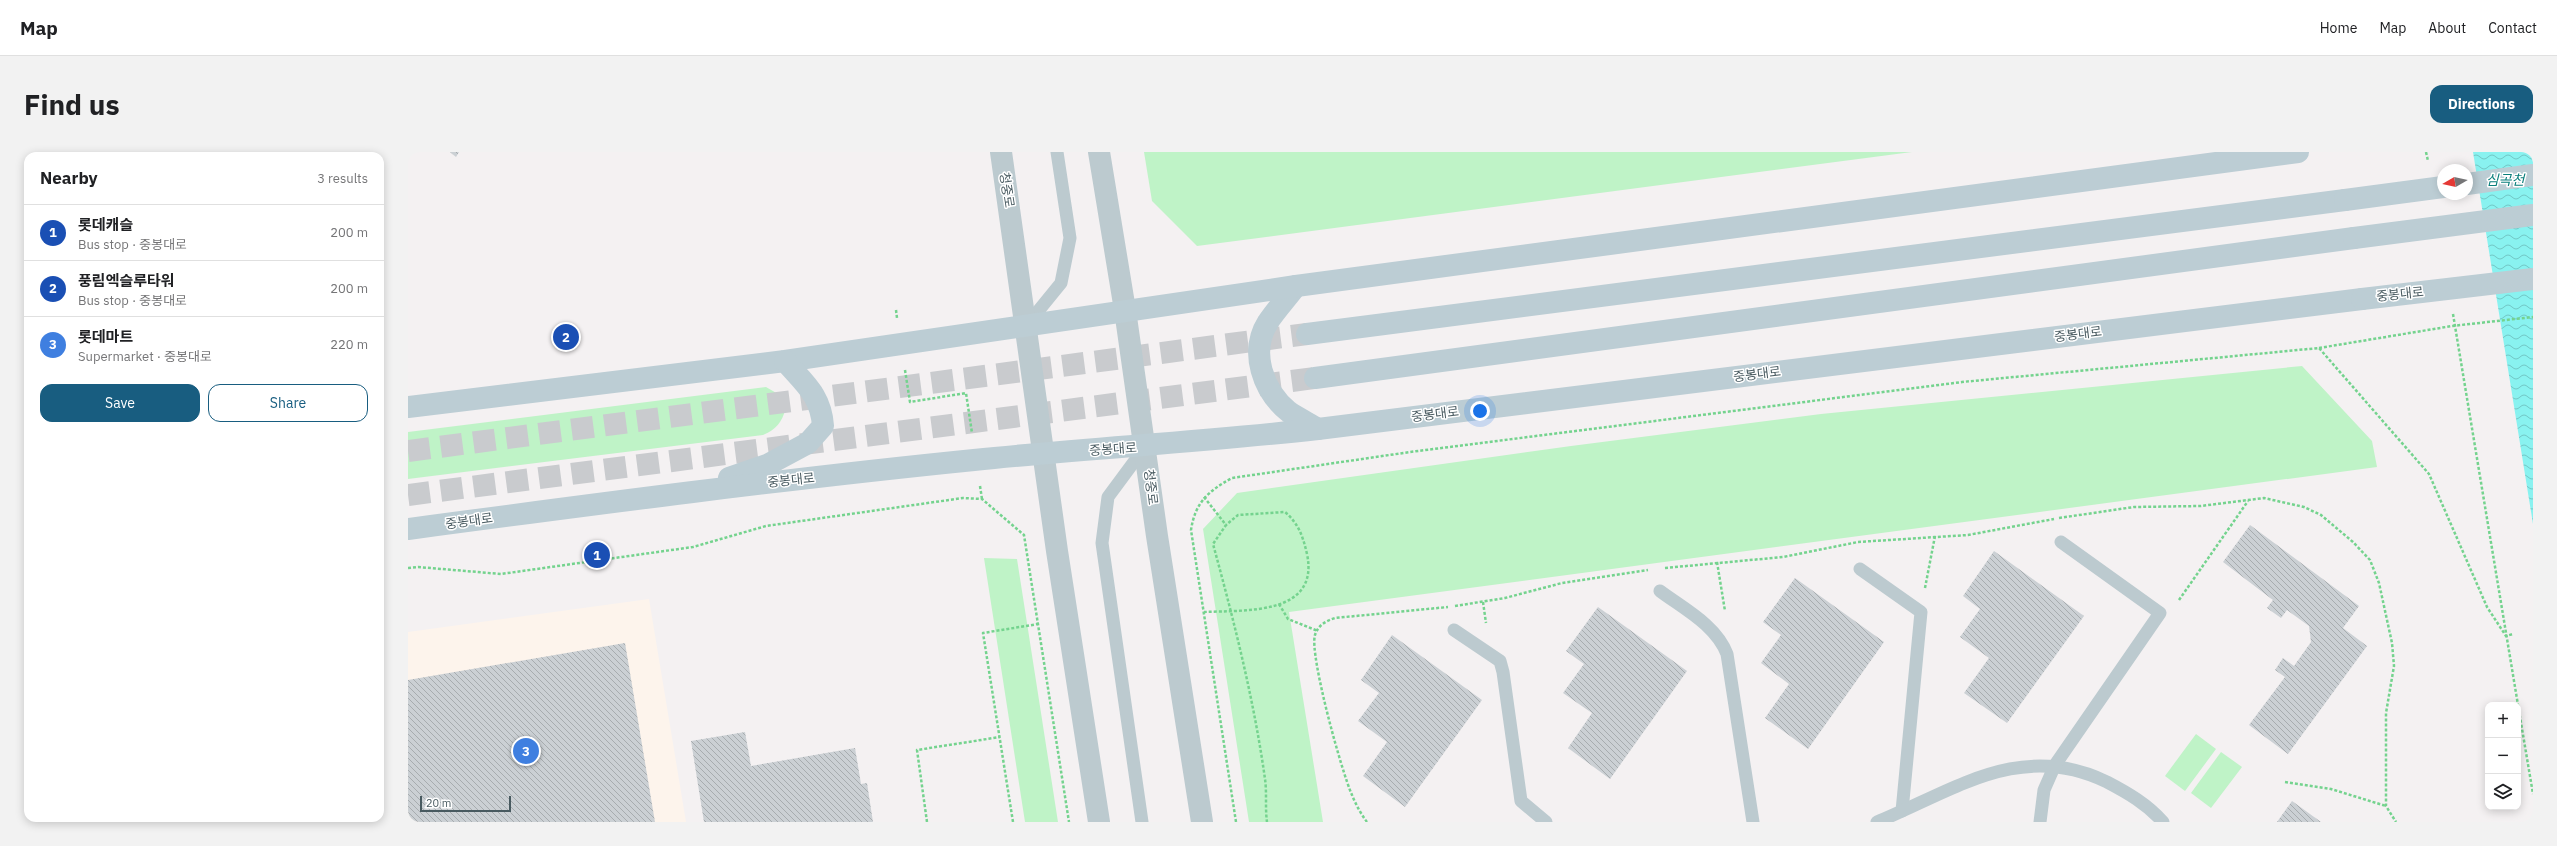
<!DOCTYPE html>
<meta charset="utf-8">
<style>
body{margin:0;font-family:"IBM Plex Sans","Noto Sans KR",sans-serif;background:#f2f2f2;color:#202124}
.controls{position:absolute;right:12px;bottom:12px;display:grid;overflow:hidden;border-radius:8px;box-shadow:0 2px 10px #0003}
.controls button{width:36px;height:36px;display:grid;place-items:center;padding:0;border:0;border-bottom:1px solid #e0e0e0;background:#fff;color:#202124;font:20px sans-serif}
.compass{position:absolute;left:2029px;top:12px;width:36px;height:36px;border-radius:50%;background:#fff;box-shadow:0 2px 10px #0003;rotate:261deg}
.scale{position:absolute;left:12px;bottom:10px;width:91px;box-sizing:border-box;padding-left:4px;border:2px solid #485a60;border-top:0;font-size:11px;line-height:14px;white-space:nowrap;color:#485a60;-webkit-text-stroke:3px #fff;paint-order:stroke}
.you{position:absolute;left:1072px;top:259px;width:14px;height:14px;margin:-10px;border:3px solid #fff;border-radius:50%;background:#1a73e8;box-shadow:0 0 0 6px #1a73e833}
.badge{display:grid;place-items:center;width:26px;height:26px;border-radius:50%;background:#185d80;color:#fff;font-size:13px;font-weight:700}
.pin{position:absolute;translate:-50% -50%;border:2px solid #fff;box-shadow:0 1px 4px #0006}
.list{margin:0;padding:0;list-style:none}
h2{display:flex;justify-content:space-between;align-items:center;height:52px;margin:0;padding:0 16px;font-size:17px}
h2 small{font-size:13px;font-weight:400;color:#757577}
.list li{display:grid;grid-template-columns:26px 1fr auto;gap:12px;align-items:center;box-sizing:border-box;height:56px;padding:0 16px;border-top:1px solid #e0e0e0}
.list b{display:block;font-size:15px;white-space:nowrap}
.list p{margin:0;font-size:13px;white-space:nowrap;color:#757577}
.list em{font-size:13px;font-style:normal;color:#757577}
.actions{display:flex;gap:8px;padding:12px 16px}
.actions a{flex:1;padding:9px 0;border:1px solid #185d80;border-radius:12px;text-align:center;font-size:14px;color:#185d80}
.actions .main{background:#185d80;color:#fff}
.icon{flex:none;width:22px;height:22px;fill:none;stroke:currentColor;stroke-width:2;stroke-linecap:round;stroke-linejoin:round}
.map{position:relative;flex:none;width:2125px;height:670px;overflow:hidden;border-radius:12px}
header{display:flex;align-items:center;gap:24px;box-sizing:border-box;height:56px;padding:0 20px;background:#fff;border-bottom:1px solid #e0e0e0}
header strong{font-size:19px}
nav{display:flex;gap:22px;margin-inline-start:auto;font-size:14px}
.intro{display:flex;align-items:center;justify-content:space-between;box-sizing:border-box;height:96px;padding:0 24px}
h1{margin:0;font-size:28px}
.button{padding:10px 18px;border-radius:12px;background:#185d80;color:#fff;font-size:14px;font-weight:700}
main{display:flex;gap:24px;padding:0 24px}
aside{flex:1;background:#fff;border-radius:12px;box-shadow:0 2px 10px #0003}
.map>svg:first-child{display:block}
.commercial{fill:#fdf4ec}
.green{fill:#bff3c7}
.water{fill:url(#water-waves)}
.building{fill:url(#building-back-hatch)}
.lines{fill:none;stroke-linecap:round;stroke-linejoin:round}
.secondary-tunnel{stroke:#c9cbce;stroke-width:22;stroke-dasharray:22 11;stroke-linecap:butt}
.path{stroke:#74d38e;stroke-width:2.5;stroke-dasharray:3 2;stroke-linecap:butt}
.service{stroke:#bccacf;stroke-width:13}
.tertiary{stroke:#bccacf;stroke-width:22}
.secondary{stroke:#bccdd4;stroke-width:22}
.path-bridge{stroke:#74d38e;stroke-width:2.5;stroke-dasharray:3 2;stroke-linecap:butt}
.secondary-bridge{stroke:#bccdd4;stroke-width:22}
.labels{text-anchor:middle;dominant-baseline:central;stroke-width:3;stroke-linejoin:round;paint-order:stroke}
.street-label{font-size:13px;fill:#485a60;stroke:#fff}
.water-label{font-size:14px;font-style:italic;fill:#087e7b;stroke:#fff}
</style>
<header>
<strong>Map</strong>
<nav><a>Home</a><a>Map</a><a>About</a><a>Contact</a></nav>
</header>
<div class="intro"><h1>Find us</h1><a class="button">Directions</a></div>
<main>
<aside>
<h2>Nearby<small>3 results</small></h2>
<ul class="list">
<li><span class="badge" style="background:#1a4fb4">1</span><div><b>롯데캐슬</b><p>Bus stop · 중봉대로</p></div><em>200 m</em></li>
<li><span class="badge" style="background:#1a4fb4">2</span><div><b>풍림엑슬루타워</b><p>Bus stop · 중봉대로</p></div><em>200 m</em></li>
<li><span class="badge" style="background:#3f7fe0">3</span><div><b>롯데마트</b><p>Supermarket · 중봉대로</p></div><em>220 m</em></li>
</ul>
<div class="actions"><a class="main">Save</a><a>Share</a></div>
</aside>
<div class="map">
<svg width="2125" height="670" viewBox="0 0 2125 670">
<defs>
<pattern id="water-waves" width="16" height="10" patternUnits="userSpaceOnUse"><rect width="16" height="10" fill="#89f2f0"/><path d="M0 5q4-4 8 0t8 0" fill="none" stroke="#72c7c6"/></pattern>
<pattern id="building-back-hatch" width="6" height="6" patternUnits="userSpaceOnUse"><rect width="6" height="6" fill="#cbd0d4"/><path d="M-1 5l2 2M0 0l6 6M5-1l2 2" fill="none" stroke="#a7acaf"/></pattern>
</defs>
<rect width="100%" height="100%" fill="#f4f1f2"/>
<!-- commercial -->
<polygon class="commercial" points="241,447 278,670 0,670 0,480"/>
<!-- green -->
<g class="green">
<polygon points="736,0 1504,0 789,94 744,49"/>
<polygon points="1894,214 1964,289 1969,315 881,460 915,670 841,670 795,377 829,341 1163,294 1413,262"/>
<path d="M358 235 370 242 377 257C375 270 367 278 355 283L0 327V280Z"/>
<polygon points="576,406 609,407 650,670 617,670"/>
<polygon points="1788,582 1808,597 1777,639 1757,624"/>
<polygon points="1813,600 1834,615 1803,656 1783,641"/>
</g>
<!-- water -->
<polygon class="water" points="2065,0 2125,0 2125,372"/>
<!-- building -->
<g class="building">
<polygon points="42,0 51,0 48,5"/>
<polygon points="1842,373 1951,454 1935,476 1959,494 1880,602 1841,573 1877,525 1867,518 1875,506 1886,514 1903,490 1901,474 1879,458 1873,466 1859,456 1865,448 1815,410"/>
<polygon points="1586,399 1676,464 1599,571 1556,541 1581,506 1552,485 1572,457 1555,444"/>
<polygon points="1387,426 1476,490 1400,597 1357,566 1381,532 1353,511 1373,483 1355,470"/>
<polygon points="1190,455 1279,519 1202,627 1160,596 1184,561 1155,541 1176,512 1158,499"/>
<polygon points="984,483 1074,548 997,655 955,624 979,590 950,569 971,541 953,528"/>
<polygon points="217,491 247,670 0,670 0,528"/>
<polygon points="337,580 343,614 447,596 453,632 459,631 465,670 296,670 283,589"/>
<polygon points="1884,649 1913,670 1869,670"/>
</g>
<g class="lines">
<!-- secondary-tunnel -->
<g class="secondary-tunnel">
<polyline points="0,299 899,182"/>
<polyline points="0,343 907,226"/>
</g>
<!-- path -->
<g class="path">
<polyline points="2018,0 2020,9"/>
<polyline points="488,158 489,166"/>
<polyline points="2045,162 2110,553"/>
<polyline points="497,218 502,250 558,241 564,281"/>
<polyline points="572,334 574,347"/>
<path d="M796 345 818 373 805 392C826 469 846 548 857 627 859 641 857 656 859 670"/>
<polyline points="1651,366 1726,355 1793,354 1856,346 1896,355 1913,363 1945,390 1962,408 1971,431 1984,491 1986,514 1978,561 1978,654 1988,670"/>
<polyline points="1309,410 1317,459"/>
<polyline points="0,416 10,415 93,422 285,395 358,374 555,346 574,347 616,383 661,670"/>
<polyline points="1257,416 1375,405 1450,390 1560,383 1646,367"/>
<polyline points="1517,436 1527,384"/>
<polyline points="1771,448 1840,349"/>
<polyline points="1075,450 1078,471"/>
<polyline points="871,452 880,467 910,479"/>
<polyline points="1047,454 1097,446 1154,431 1240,418"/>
<path d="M796 460C836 458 912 464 899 402 895 385 891 372 877 360L830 363 818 373"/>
<polyline points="2110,553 2125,642"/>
<polyline points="1877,630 1923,637 1978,654"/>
<polyline points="519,670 509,598 592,585"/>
<polyline points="605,670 575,481 630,472"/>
<path d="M828 670 783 378C787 351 800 339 824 326L1002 300 1554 230 1911 196 2021 322 2079 455 2098 484 2105 482"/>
<path d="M959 670C953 662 948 653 944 643 934 621 901 502 907 483 910 473 918 469 927 466L1040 455"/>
</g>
<!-- service -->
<g class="service">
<polyline points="618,174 653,131 662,86 649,0"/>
<polyline points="1452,417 1513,460 1494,659"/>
<path d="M1252 439C1276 457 1308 473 1319 502L1345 670"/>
<polyline points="1046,478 1092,509 1095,520 1113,649 1138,670"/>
<polyline points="734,670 694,391 700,345 737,295"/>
<path d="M1469 670C1547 638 1613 588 1699 630 1720 641 1739 652 1755 670"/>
<polyline points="1632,670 1636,638 1647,613 1752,461 1653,390"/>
</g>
<!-- tertiary -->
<g class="tertiary">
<polyline points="593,0 649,399 691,670"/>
<polyline points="691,0 717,158 749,384 794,670"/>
</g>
<!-- secondary -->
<g class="secondary">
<polyline points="2059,32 2125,23"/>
<path d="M888 134C879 146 868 158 860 170 841 200 855 239 881 260 890 266 900 271 910 277"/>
<polyline points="899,182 1937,48"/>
<polyline points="907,226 1946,86"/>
<polyline points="0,255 377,209 888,134 1890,0"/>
<path d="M321 326 359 313 400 291 415 274C413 243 396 231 377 209"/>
<path d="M0 377C188 352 377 327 566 308 681 296 795 290 910 277L1954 147"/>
</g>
<!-- path-bridge -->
<polyline class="path-bridge" points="1911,196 2044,174 2125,165"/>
<!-- secondary-bridge -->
<g class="secondary-bridge">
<polyline points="1937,48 2035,35"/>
<polyline points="1946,86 2125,63"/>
<polyline points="1954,147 2125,127"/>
</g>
</g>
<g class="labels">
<!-- street labels -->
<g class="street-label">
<text transform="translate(599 38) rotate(81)">청중로</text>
<text transform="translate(1992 142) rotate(-6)">중봉대로</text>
<text transform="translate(1670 182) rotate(-7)">중봉대로</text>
<text transform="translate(1349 222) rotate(-7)">중봉대로</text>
<text transform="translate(1027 262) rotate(-7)">중봉대로</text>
<text transform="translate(705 297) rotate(-4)">중봉대로</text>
<text transform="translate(383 328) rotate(-6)">중봉대로</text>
<text transform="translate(743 335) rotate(83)">청중로</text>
<text transform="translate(61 369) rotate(-8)">중봉대로</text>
</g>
<!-- water labels -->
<g class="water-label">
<text x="2097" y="28">심곡천</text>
</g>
</g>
</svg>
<div class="controls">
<button>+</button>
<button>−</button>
<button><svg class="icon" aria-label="layers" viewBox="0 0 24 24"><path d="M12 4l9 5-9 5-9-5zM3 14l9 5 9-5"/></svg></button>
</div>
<svg class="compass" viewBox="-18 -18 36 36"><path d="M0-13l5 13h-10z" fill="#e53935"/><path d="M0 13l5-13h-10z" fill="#757577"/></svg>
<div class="scale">20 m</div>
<div class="you"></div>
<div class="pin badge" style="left:189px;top:403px;background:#1a4fb4">1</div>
<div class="pin badge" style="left:158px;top:185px;background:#1a4fb4">2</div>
<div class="pin badge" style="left:118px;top:599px;background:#3f7fe0">3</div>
</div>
</main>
